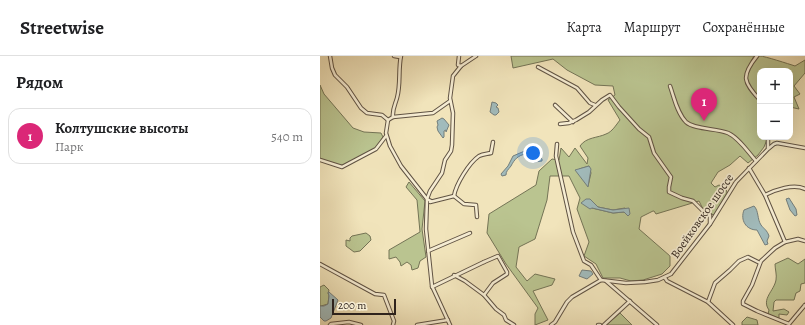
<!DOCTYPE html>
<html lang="ru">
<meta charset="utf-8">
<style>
body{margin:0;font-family:Alegreya,serif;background:#f6f6f6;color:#202124}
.controls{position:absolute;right:12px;top:12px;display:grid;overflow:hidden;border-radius:8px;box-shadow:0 4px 16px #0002}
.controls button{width:36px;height:36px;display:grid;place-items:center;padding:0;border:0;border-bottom:1px solid #e0e0e0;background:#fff;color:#202124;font:20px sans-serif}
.scale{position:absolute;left:12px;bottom:10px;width:64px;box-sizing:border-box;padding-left:4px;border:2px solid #2f231c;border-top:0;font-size:11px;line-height:14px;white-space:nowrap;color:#2f231c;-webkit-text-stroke:3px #f6edd3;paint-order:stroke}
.you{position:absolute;left:213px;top:97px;width:14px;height:14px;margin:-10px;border:3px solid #fff;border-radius:50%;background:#1a73e8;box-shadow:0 0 0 6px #1a73e833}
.badge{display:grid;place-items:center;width:26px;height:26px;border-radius:50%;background:#db2777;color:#fff;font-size:13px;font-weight:700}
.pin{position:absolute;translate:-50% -33px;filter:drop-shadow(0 1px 2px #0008)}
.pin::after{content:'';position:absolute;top:21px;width:14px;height:12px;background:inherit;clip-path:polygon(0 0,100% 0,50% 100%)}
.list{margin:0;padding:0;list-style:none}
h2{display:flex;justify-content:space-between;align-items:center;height:52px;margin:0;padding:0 16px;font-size:17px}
h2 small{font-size:13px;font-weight:400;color:#757577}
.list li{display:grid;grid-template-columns:26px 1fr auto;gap:12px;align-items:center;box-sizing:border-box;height:56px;margin:0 8px 8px;padding:0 8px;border:1px solid #e0e0e0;border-radius:12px}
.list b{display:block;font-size:15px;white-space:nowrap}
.list p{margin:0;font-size:13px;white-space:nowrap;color:#757577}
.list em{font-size:13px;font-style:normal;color:#757577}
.map{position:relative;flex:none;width:485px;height:269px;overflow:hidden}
header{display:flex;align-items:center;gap:24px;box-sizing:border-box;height:56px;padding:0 20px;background:#fff;border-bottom:1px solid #e0e0e0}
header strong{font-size:19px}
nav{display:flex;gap:22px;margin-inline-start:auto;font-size:14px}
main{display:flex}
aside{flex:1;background:#fff}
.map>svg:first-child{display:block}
.green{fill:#bac490;stroke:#747456;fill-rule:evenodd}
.water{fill:#a1bbbc;stroke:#737e7c}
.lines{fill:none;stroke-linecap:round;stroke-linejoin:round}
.minor-casing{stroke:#605344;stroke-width:4.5}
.minor{stroke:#f6edd3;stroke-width:2.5}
.labels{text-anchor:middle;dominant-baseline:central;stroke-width:3.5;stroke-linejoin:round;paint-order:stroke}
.street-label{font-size:12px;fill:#2f231c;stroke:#f6edd3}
</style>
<header>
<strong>Streetwise</strong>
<nav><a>Карта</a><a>Маршрут</a><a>Сохранённые</a></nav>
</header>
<main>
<aside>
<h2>Рядом<small></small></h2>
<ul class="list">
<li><span class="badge">1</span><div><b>Колтушские высоты</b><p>Парк</p></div><em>540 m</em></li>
</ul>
</aside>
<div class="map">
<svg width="485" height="269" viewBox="0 0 485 269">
<rect width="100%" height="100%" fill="#f1e4bb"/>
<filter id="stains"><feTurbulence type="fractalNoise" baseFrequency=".005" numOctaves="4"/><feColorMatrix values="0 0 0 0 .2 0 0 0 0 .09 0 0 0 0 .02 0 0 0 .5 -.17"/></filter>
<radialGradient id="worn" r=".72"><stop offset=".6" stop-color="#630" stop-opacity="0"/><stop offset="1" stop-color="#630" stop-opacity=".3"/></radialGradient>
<!-- green -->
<g class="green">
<path d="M191 0H434L431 5C434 4 437 1 440 0 444 0 469 8 475 10L485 4V17L474 30 480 38 474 41 479 53 470 51V15H440V81H448L444 91 438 99 428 107 420 100 410 109 398 116 391 127 395 131 399 129 406 132 407 137 394 159 384 155 379 145 336 158 334 155H333L321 161 319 173 350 200V210L342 218 323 224 311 225 300 222H283L276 208 264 200 269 186 257 153 260 142 249 120H230L227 144 215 183 199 191 196 211 207 225 215 218 235 223 232 229 213 235 228 264 215 269V258L218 252 186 208 167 177 169 158 216 129 219 115 232 103 239 104 241 92 249 101 255 92 267 108 268 102 260 90C266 81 278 82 286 78 292 76 296 69 300 64L288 44 295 39 293 30 275 29 247 14 233 3 193 12ZM269 110 271 117 268 130 259 113ZM270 143 278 151 293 154 305 152 304 156 293 157 272 152Z"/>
<polygon points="0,29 4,38 33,72 44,76 61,77 63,81 56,92 23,109 15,109 0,103"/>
<polygon points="89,126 105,145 102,173 106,201 100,205 98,212 92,214 91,209 87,206 81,210 80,206 76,201 69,203 69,194 100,176 97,144 86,131"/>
<polygon points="46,177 50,180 51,184 40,195 34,196 26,190 26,184 30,185 30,182 32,180"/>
<path d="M468 202 478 208 485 203V227L481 228 480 235 476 237 474 244H456L454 246 453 255 464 253 469 256 467 259 459 258V263L448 258 449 254C441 243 454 235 456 224 457 219 455 213 455 208Z"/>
<polygon points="4,229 9,234 8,238 9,239 8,248 1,250 0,250 0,231"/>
<polygon points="300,257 312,269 286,269"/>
<polygon points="427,261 437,264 438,269 422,269 422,266"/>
</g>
<!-- water -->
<g class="water">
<polygon points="172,46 176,47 178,49 176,51 178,52 179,56 176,59 174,59 170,56"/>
<polygon points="122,62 124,63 129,69 126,76 126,74 124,75 124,81 123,82 118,75 117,71 118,69 117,65"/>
<path d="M207 94 215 95 222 103V105L214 106 206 98C198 99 194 104 191 110 188 114 186 115 186 119L182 120 181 118 188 110 193 100Z"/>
<polygon points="269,110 271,113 268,131 255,114"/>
<polygon points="469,142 476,153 477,159 475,160 470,154 466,143"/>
<polygon points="266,143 270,143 278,151 293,154 309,152 310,158 308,160 304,156 293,157 272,152 270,153 261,147"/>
<path d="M434 150C439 155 437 163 441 169 444 173 447 174 449 180L447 185 448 188 445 189 437 174C426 174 420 164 424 154Z"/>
<polygon points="262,214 271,215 273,218 267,223 259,220"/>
<polygon points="8,236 9,236 18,244 11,262 6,265 4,265 0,261 0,250 4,250 8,248 9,240"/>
</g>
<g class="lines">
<defs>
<g id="minor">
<polyline points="10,0 12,12 15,19 27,31 41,52 47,57 62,59 68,64"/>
<polyline points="74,0 80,1"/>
<polyline points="139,0 138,9 141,10"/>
<path d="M437 0C421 20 423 26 440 44"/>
<polyline points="218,11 257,32 270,47 275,49"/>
<path d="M350 30C354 41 357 57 366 66 375 74 397 72 408 77 419 82 428 96 436 105"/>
<polyline points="235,49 253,66"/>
<path d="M73 61C72 54 75 49 77 42 81 28 78 14 81 0"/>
<polyline points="68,64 66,77 70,90 81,110 107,143 111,145"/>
<polyline points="68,64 73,61 113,57 130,45"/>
<polyline points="240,68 249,67 256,64 269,56 282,44 290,39 299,51 319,73 329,81 334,97 351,121 349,131 349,136 362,142 373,145 383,155 390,159 390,168"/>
<polyline points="237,88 236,100 253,176 264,205 271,209 281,224"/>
<polyline points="448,92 448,81"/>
<polyline points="0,104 22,111 56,93 66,80"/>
<polyline points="429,112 445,139 465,186 478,183 485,185"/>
<path d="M445 139C455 134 474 127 485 133"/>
<path d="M134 140C136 128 149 107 159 100 163 98 167 98 171 97L173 86"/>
<polyline points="110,146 134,140 144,148 156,149 157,161"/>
<polyline points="465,186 455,192 441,205 432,229 423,245 423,248 437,255 469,268"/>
<polyline points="108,195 150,177"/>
<polyline points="164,206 178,200 187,216 187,218 173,227 164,239"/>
<polyline points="0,208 55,238 64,239 74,265 73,269"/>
<polyline points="134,219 145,225 164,239 176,253 184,259 186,264 194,269"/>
<polyline points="345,222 347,225 388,246 413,269"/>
<polyline points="286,225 337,269"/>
<polyline points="112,231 164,206"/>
<polyline points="388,246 395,227 410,214 419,205 428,201 440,207"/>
<polyline points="469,268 485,249"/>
<polyline points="10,269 11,268 29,266 41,269"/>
<polyline points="97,269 128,264"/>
<polyline points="130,269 112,230 106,173 107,143 110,135 122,117 125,104 131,95 132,89 133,57 130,42 133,20 141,10 156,0"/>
<polyline points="231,269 235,266 247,246 252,241 281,224 306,227 325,226 338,224 351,218 390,168 416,126 448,93 454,88 457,87 485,92"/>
<polyline points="278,269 280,269"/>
<polyline points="284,269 310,245"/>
</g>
</defs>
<!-- minor casing -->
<use href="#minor" class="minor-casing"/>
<!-- minor -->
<use href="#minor" class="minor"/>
</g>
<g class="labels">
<!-- street labels -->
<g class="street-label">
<text transform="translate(382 160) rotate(-55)">Воейковское шоссе</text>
</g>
</g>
<rect width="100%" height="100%" filter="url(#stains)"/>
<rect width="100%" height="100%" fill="url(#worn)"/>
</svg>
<div class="controls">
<button>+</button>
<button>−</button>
</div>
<div class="scale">200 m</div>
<div class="you"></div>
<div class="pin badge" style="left:384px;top:65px">1</div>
</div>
</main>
